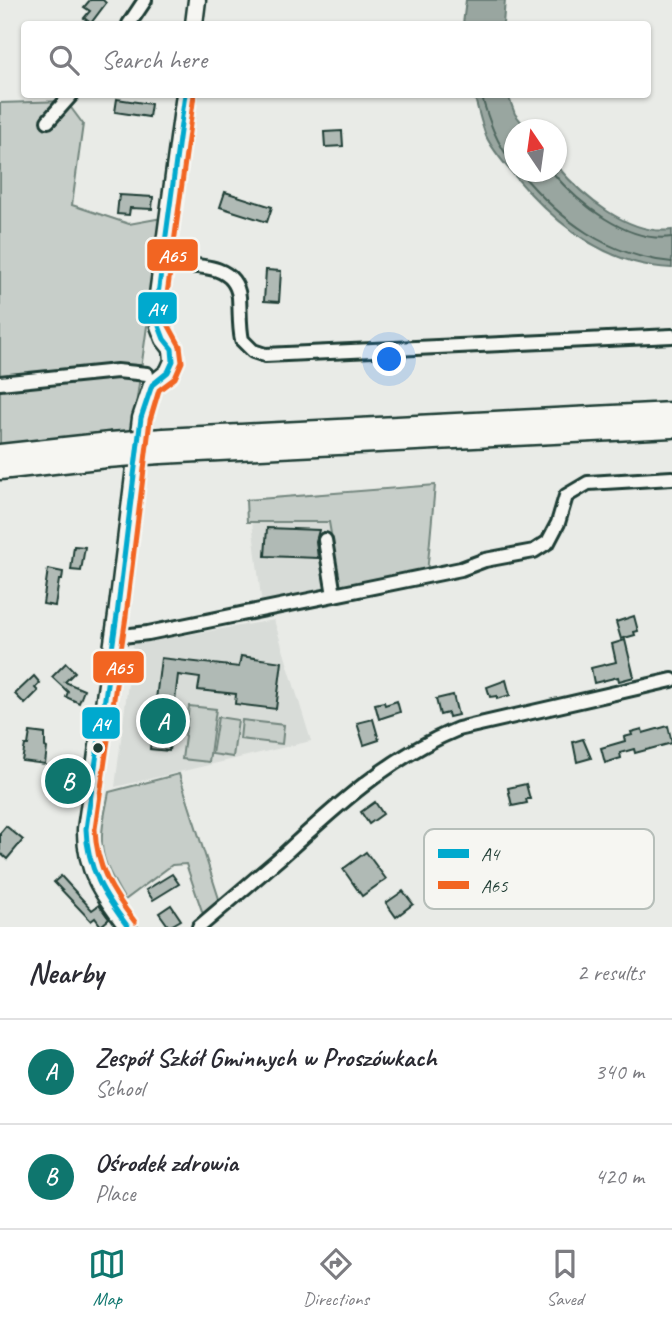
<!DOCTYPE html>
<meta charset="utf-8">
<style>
body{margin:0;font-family:Caveat,sans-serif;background:#f2f2f3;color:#2b2b33}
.compass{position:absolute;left:504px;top:119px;width:63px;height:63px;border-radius:50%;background:#fff;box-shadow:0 2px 5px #0004;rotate:347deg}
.you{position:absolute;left:390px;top:360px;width:24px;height:24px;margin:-18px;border:5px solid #fff;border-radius:50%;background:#1a73e8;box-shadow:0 0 0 10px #1a73e833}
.badge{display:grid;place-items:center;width:46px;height:46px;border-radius:50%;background:#0f766e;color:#fff;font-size:23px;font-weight:700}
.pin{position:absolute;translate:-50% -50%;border:4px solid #fff;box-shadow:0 2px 7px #0006}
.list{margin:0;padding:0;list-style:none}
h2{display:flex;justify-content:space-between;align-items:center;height:91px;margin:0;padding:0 28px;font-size:30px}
h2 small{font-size:23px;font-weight:400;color:#7c7c81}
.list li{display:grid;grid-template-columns:46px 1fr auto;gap:21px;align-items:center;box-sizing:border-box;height:105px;padding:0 28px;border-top:2px solid #e1e1e2}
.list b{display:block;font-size:26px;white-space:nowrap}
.list p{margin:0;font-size:23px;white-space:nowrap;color:#7c7c81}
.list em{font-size:23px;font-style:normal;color:#7c7c81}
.icon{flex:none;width:38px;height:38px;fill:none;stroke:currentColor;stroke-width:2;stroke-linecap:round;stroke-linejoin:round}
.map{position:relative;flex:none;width:672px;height:927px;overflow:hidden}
.search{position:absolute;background:#fff;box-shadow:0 2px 5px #0004;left:21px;right:21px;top:21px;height:77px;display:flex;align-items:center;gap:18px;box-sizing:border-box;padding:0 24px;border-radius:7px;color:#7c7c81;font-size:26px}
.sheet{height:301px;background:#fff}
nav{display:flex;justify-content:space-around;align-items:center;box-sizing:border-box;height:98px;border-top:2px solid #e1e1e2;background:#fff;font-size:19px;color:#7c7c81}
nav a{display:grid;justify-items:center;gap:4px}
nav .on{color:#0f766e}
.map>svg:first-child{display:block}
.built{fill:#d8dcd8}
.green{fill:#c7cec9;stroke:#73867e;stroke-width:2}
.water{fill:#99a6a0;stroke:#687c75;stroke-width:2}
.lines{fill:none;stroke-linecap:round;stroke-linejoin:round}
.shore{stroke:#50675f;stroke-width:2}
.building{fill:#b0bab5;stroke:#1f3d34;stroke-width:2}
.minor-casing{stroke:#1f3d34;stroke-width:18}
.major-casing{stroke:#1f3d34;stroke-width:21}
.highway-casing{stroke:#1f3d34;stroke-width:23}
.minor{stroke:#f6f6f2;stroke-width:12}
.major{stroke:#f6f6f2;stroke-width:16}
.highway{stroke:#f6f6f2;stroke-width:18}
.highway-bridge-casing{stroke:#1f3d34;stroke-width:23;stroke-linecap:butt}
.highway-bridge{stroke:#f6f6f2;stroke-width:18}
.bus-1-casing{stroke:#f6f6f2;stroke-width:10}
.bus-2-casing{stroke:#f6f6f2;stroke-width:10}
.bus-1{stroke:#00a9ce;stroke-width:5}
.bus-2{stroke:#f26522;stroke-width:5}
.bus-dot{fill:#1f3d34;stroke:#f6f6f2;stroke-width:2.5}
.key{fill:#f6f6f2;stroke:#b6beb9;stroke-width:2}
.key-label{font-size:19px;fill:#1f3d34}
.line-badge{stroke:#f6f6f2;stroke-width:2.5}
.badge-label{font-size:19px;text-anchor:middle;font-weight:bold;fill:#fff}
</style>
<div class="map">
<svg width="672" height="927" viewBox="0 0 672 927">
<rect width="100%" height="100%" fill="#e9ebe7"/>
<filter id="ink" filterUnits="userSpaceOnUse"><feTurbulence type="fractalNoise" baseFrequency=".0143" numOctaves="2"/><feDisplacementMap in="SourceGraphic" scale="14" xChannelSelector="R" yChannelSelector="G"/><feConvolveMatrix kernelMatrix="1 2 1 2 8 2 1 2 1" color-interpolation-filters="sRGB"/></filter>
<g filter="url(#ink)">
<!-- built -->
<g class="built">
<polygon points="252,522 329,522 341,592 262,606"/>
<polygon points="274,620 311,741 115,787 133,644"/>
</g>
<!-- green -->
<g class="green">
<polygon points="66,101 83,124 72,205 129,224 162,218 132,434 0,445 0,103"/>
<polygon points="435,485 427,574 341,592 329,522 247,522 246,500"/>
<polygon points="189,706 216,709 209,762 182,759"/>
<polygon points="218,717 238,720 233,757 212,754"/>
<polygon points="242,720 284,725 282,744 240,739"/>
<path d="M179 774 220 902 204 917 186 864 172 865 125 900C97 853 98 846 109 792Z"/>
</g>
<!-- water -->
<g class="water">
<polygon points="466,0 505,0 503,24 463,24"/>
<path d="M474 95H508L515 114 527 129 514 130V172H556L557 166C582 196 629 236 672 230V268C607 266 554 223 514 175 504 163 493 151 486 136 481 123 478 108 474 95Z"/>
</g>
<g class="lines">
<!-- shore -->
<g class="shore">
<path d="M481 94C489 121 496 143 514 165"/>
<path d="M520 172C560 220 607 256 672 262"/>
<path d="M552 172C578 203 628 244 672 237"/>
</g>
</g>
<!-- building -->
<g class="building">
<polygon points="90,0 103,0 106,3 91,23 84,18 90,11 84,7"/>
<polygon points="117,99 151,104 149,117 115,112"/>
<polygon points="342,131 343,146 325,147 324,132"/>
<polygon points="225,192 272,207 267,222 220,207"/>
<polygon points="119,195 153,197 152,209 130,208 129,215 117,214"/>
<polygon points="266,270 281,271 279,302 264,301"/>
<polygon points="267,528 319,530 316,541 318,558 265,556"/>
<polygon points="74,546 85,547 81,571 71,570"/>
<polygon points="48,569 63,572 62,580 59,580 55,606 43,604"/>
<polygon points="634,616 638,631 634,632 635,635 621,639 616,622"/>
<polygon points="625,640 634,677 619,681 618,677 594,683 591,668 616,662 612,644"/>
<polygon points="241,656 282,662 276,709 235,704 236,694 198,690 200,678 178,675 169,751 150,749 161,658 239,667"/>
<polygon points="66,663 75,672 65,682 84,690 79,703 66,697 68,692 52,677"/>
<polygon points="34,676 40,683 35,688 38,691 25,704 15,694"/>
<polygon points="506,680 510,695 497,699 497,696 490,697 487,687"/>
<polygon points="453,695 458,715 449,717 448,713 440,715 436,699"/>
<polygon points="397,701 400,712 379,719 375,704 384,702 385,705"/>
<polygon points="373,719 379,740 364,745 357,723"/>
<polygon points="668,726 672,743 635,753 634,749 620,753 621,758 605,763 601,748 625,741 624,737 632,735 631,732 642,729 643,733"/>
<polygon points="30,732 45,734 45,747 47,748 45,764 22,761 25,745 28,745"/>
<polygon points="583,739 591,758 577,762 573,742"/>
<polygon points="64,766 81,769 78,791 56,788 57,775 62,776"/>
<polygon points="526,784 530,799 526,799 527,803 512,806 508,788"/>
<polygon points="375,802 383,814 369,824 361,812"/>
<polygon points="6,826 23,840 7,859 0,853 0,833"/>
<polygon points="366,852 386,879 362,896 343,869"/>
<polygon points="172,874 179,884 153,900 146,890"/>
<polygon points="61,876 92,910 99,905 109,919 101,926 95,918 91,921 54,882"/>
<polygon points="403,891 413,904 396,917 386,903"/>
<polygon points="171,905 181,920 169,927 159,913"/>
</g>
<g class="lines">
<defs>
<g id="minor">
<polyline points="129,24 145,0"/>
<polyline points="48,121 72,94"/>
<path d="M163 264C190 267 235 260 239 297 240 311 239 326 242 340L253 351 265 355 672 336"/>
<polyline points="0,383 117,371 147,374"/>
<polyline points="325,540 334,595"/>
<polyline points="114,637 148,633 461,569 485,560 534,551 548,542 558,523 566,496 588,483 672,478"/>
<path d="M199 927C226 904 254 880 281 857 335 807 389 757 458 729L672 680"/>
</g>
<g id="major">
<polyline points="194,24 197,0"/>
<path d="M128 927C104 895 85 871 86 829L117 615 141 418 152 385 168 372 173 361 172 349 164 339 159 326 157 302 185 94"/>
</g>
<g id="highway">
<polyline points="164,438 672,412"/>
<polyline points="0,454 110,442"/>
<polyline points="160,454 672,428"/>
<polyline points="0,470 107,458"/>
</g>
</defs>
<!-- minor casing -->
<use href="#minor" class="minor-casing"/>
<!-- major casing -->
<use href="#major" class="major-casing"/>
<!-- highway casing -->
<use href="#highway" class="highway-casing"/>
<!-- minor -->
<use href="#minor" class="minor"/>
<!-- major -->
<use href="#major" class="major"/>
<!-- highway -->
<use href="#highway" class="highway"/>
<defs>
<g id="highway-bridge">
<polyline points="110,442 164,438"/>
<polyline points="107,458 160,454"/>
</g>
</defs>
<!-- highway-bridge casing -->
<use href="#highway-bridge" class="highway-bridge-casing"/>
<!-- highway-bridge -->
<use href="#highway-bridge" class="highway-bridge"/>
<defs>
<path id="bus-1" d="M128 927C105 896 87 869 86 829L117 615 141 418 152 385 168 372 173 361 172 349 164 339 159 326 157 302 185 94"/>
<path id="bus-2" d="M135 922C113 893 96 867 95 829L126 616 150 420 159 390 175 378 182 362 180 346 168 324 166 302 194 95"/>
</defs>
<!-- bus-1 casing -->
<use href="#bus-1" class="bus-1-casing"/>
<!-- bus-2 casing -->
<use href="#bus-2" class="bus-2-casing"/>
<!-- bus-1 -->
<use href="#bus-1" class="bus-1"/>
<!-- bus-2 -->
<use href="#bus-2" class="bus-2"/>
</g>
</g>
<!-- markers -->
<circle class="bus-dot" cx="98" cy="748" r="6"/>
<!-- legend -->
<rect x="424" y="829" width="230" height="80" rx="10" class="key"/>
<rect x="438" y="849" width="31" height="9" fill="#00a9ce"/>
<rect x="438" y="881" width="31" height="8" fill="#f26522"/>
<g class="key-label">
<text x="481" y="860">A4</text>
<text x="481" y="892">A65</text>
</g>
<g class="line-badge">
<rect x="146" y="238" width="53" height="34" rx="7" fill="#f26522"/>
<rect x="137" y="291" width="41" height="34" rx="7" fill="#00a9ce"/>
<rect x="92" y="650" width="53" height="34" rx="7" fill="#f26522"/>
<rect x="81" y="706" width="40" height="34" rx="7" fill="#00a9ce"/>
</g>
<g class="badge-label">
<text x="172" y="262">A65</text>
<text x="157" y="315">A4</text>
<text x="119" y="674">A65</text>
<text x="101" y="730">A4</text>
</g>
</svg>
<svg class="compass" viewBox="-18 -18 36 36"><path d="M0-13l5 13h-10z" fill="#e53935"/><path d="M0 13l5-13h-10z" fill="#7c7c81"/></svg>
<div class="you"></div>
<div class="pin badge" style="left:163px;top:721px">A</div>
<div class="pin badge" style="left:68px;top:781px">B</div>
<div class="search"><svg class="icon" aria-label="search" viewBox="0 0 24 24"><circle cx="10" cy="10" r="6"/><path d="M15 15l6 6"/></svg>Search here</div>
</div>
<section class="sheet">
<h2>Nearby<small>2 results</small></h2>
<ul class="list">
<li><span class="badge">A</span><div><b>Zespół Szkół Gminnych w Proszówkach</b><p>School</p></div><em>340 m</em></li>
<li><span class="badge">B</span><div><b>Ośrodek zdrowia</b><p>Place</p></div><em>420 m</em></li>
</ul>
</section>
<nav>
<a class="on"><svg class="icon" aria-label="map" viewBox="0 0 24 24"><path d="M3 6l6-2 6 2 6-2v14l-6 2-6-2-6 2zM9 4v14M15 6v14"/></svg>Map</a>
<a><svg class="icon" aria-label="directions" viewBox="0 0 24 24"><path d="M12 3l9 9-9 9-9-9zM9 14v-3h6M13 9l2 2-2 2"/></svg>Directions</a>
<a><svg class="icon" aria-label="saved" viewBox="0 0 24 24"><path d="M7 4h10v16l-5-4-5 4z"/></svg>Saved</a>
</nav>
